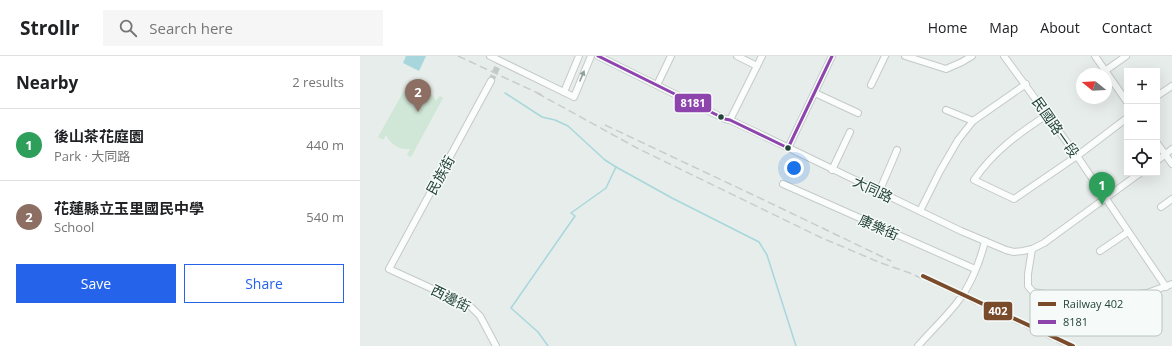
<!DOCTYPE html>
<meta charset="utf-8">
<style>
body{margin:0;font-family:"Open Sans","Noto Sans TC",sans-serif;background:#f6f6f6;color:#202124}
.controls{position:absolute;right:12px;top:12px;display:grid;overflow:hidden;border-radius:0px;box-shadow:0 4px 16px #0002}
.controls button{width:36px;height:36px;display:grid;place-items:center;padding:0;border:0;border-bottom:1px solid #e0e0e0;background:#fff;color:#202124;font:20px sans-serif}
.compass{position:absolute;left:716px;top:12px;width:36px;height:36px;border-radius:50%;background:#fff;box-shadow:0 4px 16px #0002;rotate:288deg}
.you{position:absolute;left:434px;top:112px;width:14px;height:14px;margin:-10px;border:3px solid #fff;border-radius:50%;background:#1a73e8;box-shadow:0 0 0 6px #1a73e833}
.badge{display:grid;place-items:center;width:26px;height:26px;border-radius:50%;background:#2563eb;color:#fff;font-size:13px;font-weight:700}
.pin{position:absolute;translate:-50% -33px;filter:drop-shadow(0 1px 2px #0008)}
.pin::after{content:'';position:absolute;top:21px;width:14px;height:12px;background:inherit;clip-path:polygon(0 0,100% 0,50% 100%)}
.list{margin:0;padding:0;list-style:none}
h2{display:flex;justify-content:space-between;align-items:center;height:52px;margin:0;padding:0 16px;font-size:17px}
h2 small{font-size:13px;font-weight:400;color:#757577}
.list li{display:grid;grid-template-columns:26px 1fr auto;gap:12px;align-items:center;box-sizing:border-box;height:72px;padding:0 16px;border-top:1px solid #e0e0e0}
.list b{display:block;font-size:15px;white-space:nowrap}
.list p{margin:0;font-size:13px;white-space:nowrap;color:#757577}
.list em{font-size:13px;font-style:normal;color:#757577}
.actions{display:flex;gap:8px;padding:12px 16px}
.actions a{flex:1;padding:9px 0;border:1px solid #2563eb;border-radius:0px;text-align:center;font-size:14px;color:#2563eb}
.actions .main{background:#2563eb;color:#fff}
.icon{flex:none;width:22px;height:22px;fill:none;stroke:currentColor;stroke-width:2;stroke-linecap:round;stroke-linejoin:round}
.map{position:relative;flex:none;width:812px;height:290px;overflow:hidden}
header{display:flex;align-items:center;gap:24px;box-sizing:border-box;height:56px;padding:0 20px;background:#fff;border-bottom:1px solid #e0e0e0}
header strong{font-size:19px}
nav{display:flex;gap:22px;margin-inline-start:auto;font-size:14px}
.search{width:280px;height:36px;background:#f6f6f6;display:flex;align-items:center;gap:10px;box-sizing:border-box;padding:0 14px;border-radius:0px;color:#757577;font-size:15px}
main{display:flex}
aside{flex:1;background:#fff}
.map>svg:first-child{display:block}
.green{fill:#d0e6d6}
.water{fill:#a7d7dc}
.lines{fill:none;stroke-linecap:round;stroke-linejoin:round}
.stream{stroke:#a7d7dc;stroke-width:1.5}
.minor-tunnel{stroke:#c0cbc7;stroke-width:6;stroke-dasharray:6 3;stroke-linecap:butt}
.minor-casing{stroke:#c4cac7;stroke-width:8}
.minor{stroke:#fbfcfc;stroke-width:6}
.rail{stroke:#c8cdcb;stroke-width:1.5;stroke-dasharray:8 4;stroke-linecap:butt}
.bus-1-casing{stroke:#f6fbf9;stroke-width:6}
.bus-1{stroke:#8e44ad;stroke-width:3}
.rail-1-casing{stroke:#f6fbf9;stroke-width:7}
.rail-1{stroke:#7a4b2a;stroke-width:4}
.oneway{fill:#8fa09a}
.bus-dot{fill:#234339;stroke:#f6fbf9;stroke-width:1.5}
.labels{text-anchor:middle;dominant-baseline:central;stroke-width:3;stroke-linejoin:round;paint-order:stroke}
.street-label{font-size:14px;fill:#234339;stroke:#f6fbf9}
.key{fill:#f6fbf9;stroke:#b7c4bf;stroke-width:1}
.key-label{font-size:11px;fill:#234339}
.line-badge{stroke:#f6fbf9;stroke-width:1.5}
.badge-label{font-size:11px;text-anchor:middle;font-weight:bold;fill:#fff}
</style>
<header>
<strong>Strollr</strong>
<div class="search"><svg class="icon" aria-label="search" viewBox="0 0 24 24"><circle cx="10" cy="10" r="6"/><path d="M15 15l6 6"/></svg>Search here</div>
<nav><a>Home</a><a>Map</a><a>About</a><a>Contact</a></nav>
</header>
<main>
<aside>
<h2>Nearby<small>2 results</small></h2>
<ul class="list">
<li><span class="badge" style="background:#2e9e5b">1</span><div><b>後山茶花庭園</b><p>Park · 大同路</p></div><em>440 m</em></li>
<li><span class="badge" style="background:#8d6e63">2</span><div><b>花蓮縣立玉里國民中學</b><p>School</p></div><em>540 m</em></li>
</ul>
<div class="actions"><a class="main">Save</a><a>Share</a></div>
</aside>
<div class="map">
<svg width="812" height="290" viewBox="0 0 812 290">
<rect width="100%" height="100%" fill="#e7edea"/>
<!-- green -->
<path class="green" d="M50 24 56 27 52 33C62 32 73 36 76 45L80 40 83 42 51 101 47 99 50 93C40 94 31 89 26 79L23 84 18 81Z"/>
<!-- water -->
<polygon class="water" points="46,0 66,0 59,15 43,7"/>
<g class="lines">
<!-- stream -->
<g class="stream">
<polyline points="145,37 182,61 195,64 208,70 245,104 256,111 246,132 211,157 215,160 151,252 178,276 188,290"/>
<polyline points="256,111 312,142 399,186 407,199 436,290"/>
</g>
<!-- minor-tunnel -->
<polyline class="minor-tunnel" points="131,25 140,5"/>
<defs>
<g id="minor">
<polyline points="130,0 214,41 231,0"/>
<polyline points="238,0 365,63 370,64 400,78 601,175 646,194 654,196 663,195 672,193 684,187 780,117"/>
<polyline points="377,0 397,10"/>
<polyline points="545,0 586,13 602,6 612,0"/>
<polyline points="644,0 717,100 806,231"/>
<polyline points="735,0 767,46"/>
<polyline points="745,15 766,0"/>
<polyline points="131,25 29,213 110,250 120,260 136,290"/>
<polyline points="297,29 311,0"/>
<polyline points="511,29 525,0"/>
<polyline points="204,36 219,0"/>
<polyline points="455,37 498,57"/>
<polyline points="797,40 812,30"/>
<polyline points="586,54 613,65"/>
<path d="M687 59C659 77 633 96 614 124L654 143 717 100 767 62"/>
<polyline points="370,64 402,0"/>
<polyline points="797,87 812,108"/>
<polyline points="428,92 472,0"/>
<polyline points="797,105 812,93"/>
<polyline points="472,114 490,76"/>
<polyline points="423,128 615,213"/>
<polyline points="519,136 537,94"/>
<polyline points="801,151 812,143"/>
<polyline points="560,155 580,115 598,84 613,65 666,28"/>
<polyline points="672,193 668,218 668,230 673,236 708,242 769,239 787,237 812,228"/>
<polyline points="740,195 768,176"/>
<path d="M558 290C570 276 584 263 596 248 610 231 620 206 625 185"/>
</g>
</defs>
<!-- minor casing -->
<use href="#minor" class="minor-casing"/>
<!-- minor -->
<use href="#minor" class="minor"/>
<!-- rail -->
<g class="rail">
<polyline points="98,0 182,39"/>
<polyline points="177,37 277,92 462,182 521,207 550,217 705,290"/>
<polyline points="245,69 404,144 531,205"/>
</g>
<defs>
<g id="bus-1">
<polyline points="238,0 365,63 370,64 428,92"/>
<polyline points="428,92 472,0"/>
</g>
</defs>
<!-- bus-1 casing -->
<use href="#bus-1" class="bus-1-casing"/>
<!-- bus-1 -->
<use href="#bus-1" class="bus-1"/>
<defs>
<polyline id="rail-1" points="563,220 713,290"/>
</defs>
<!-- rail-1 casing -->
<use href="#rail-1" class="rail-1-casing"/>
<!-- rail-1 -->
<use href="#rail-1" class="rail-1"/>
</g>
<!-- one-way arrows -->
<defs><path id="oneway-solid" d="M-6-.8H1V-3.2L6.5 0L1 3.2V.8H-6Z"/></defs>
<use class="oneway" href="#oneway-solid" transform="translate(222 20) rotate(-67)"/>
<!-- markers -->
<g class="bus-dot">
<circle cx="361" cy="61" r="3.5"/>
<circle cx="428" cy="92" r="3.5"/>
</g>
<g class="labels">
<!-- street labels -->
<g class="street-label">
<text transform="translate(696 71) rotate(55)">民國路一段</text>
<text transform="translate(80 119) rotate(-61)">民族街</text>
<text transform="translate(513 133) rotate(25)">大同路</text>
<text transform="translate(519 171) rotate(24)">康樂街</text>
<text transform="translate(91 242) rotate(27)">西邊街</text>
</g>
</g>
<!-- legend -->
<rect x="670" y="234" width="132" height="46" rx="6" class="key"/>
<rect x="678" y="246" width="18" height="4" fill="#7a4b2a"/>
<rect x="678" y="264" width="18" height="4" fill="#8e44ad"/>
<g class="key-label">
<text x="703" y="252">Railway 402</text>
<text x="703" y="270">8181</text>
</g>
<g class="line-badge">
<rect x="314" y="37" width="38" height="20" rx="4" fill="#8e44ad"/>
<rect x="623" y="245" width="30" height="20" rx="4" fill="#7a4b2a"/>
</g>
<g class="badge-label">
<text x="333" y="51">8181</text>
<text x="638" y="259">402</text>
</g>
</svg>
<div class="controls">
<button>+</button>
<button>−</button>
<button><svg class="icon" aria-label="locate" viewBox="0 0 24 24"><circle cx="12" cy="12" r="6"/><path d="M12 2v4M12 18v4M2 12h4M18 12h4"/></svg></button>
</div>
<svg class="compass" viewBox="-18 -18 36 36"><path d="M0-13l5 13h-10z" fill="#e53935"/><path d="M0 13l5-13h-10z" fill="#757577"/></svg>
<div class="you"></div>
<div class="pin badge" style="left:742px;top:149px;background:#2e9e5b">1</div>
<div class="pin badge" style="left:58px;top:56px;background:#8d6e63">2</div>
</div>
</main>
